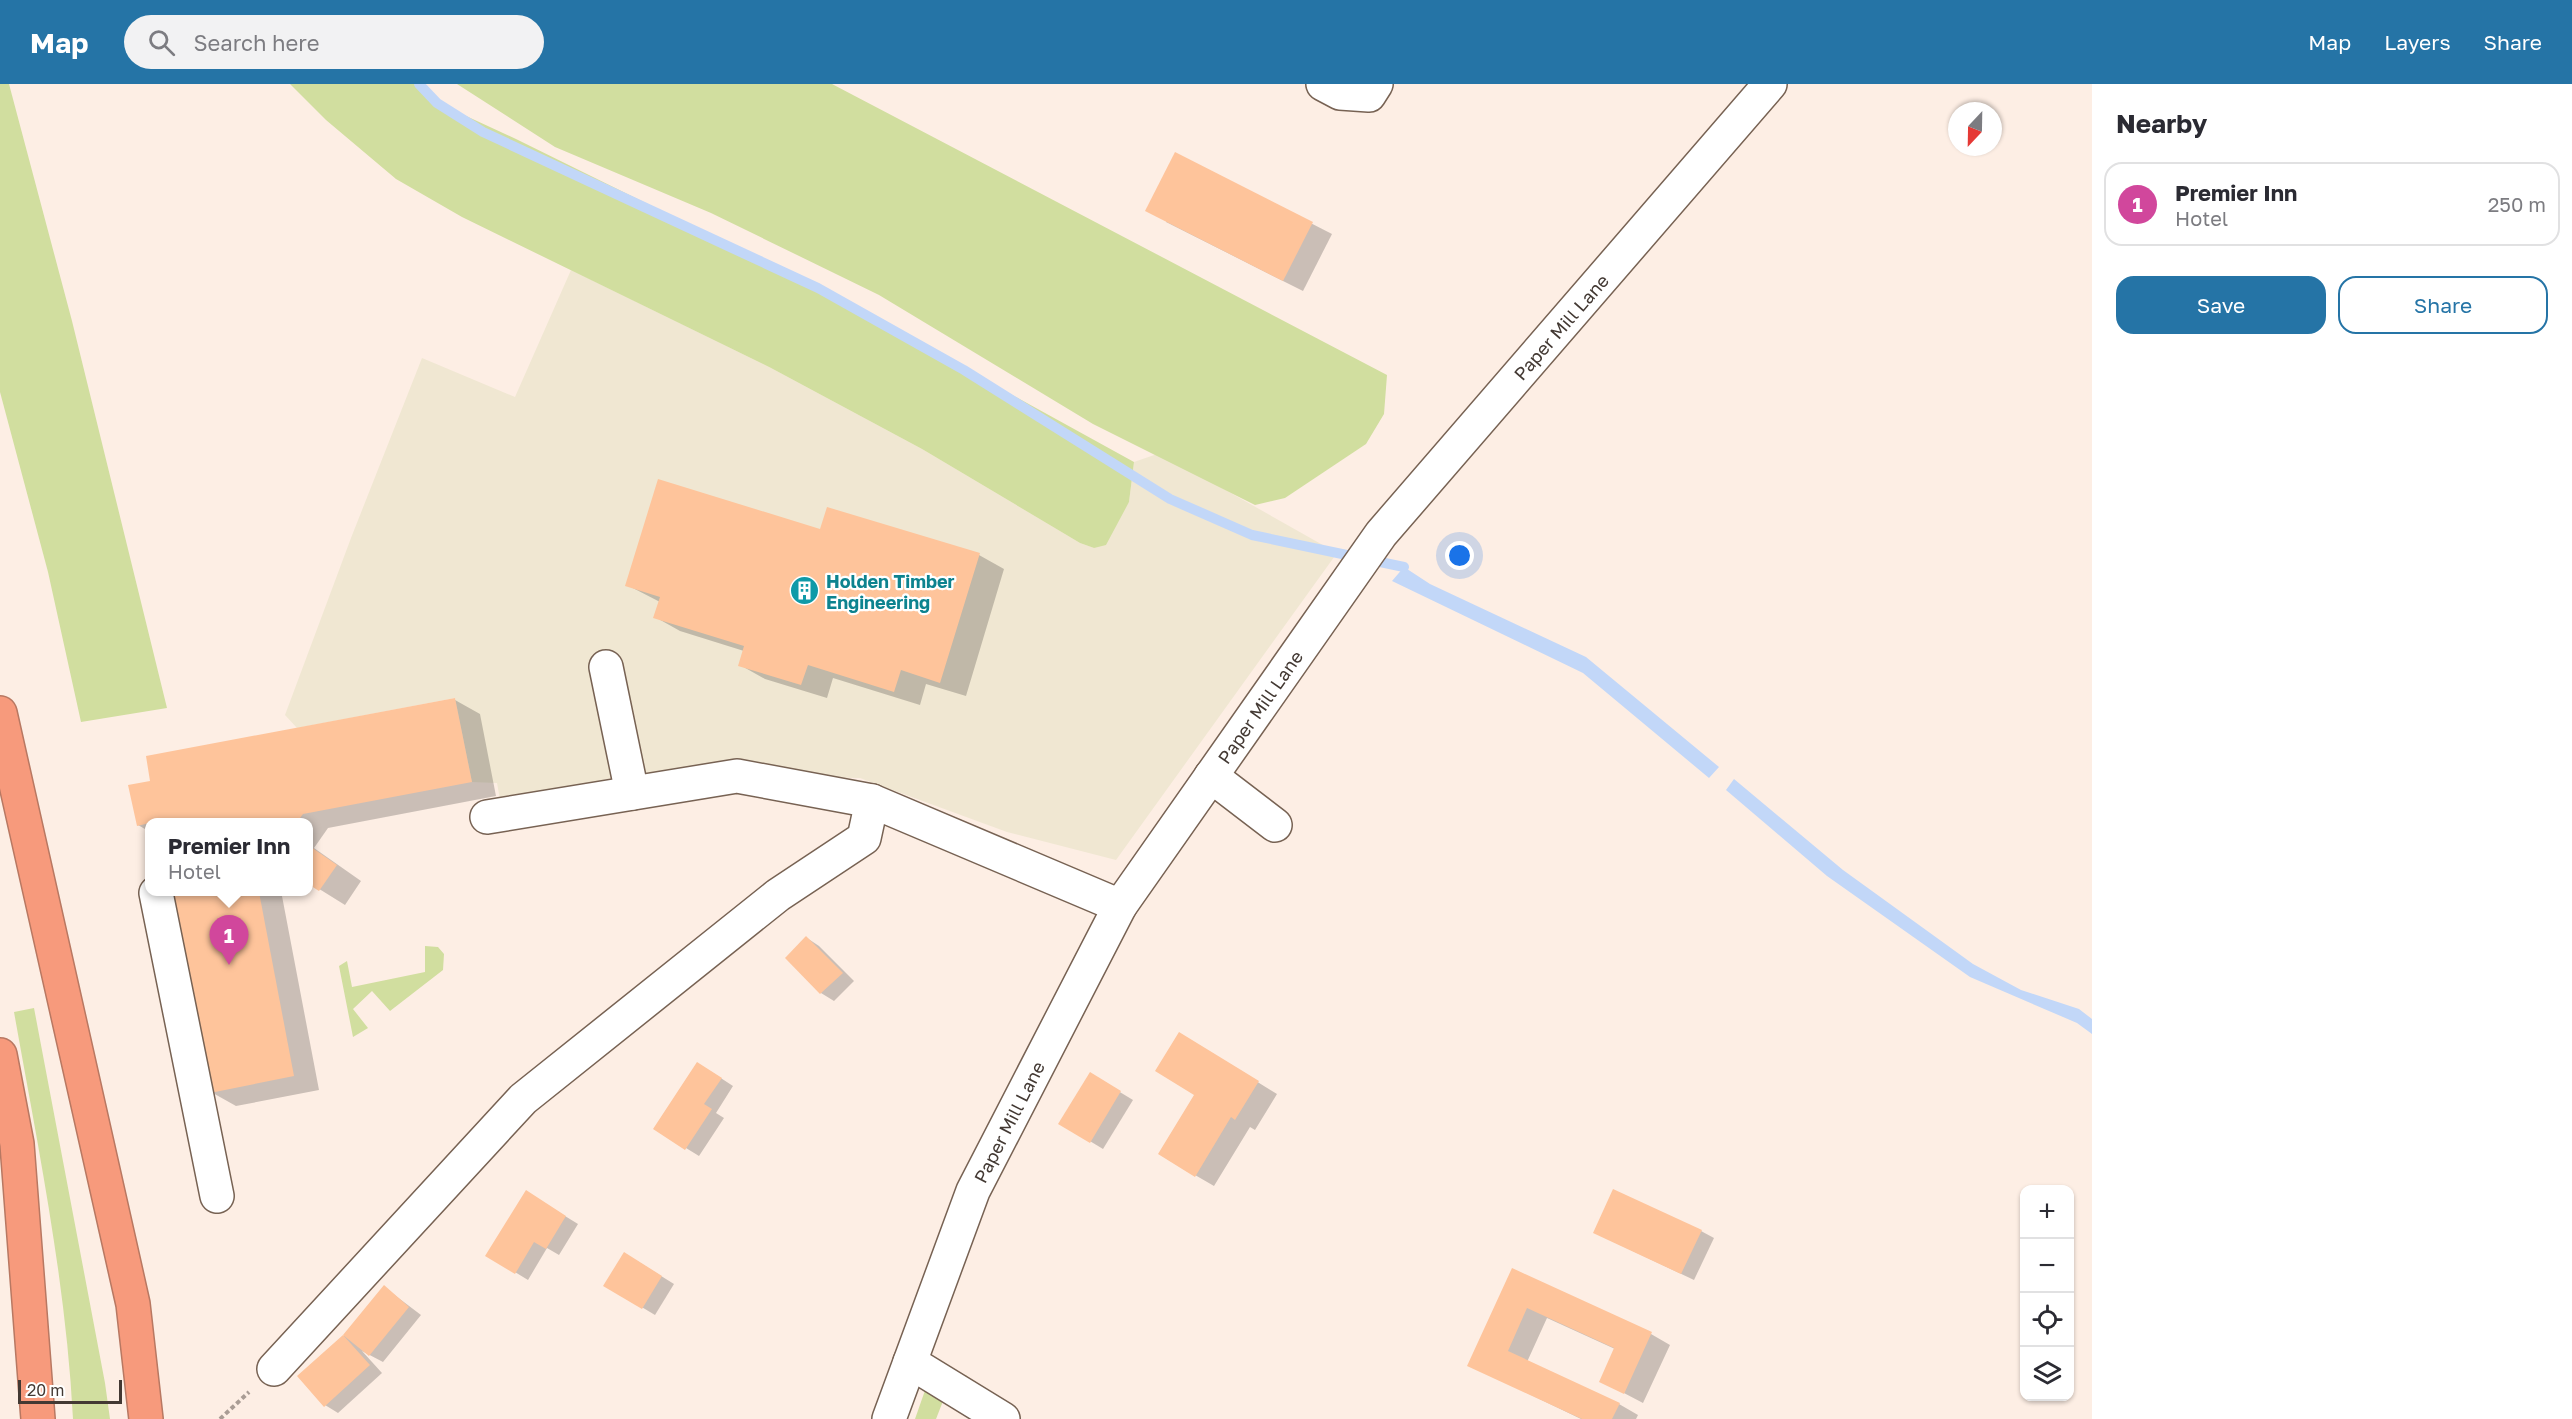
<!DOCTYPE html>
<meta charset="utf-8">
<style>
body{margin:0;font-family:"Golos Text",sans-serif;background:#f2f2f3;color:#2b2b33}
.controls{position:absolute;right:18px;bottom:18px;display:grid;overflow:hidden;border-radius:12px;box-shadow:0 2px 4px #0004}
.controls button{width:54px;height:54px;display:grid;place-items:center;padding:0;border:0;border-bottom:2px solid #e1e1e2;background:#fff;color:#2b2b33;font:30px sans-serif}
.compass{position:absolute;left:1948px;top:18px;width:54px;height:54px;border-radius:50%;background:#fff;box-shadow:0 2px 4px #0004;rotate:202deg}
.scale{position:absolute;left:18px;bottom:15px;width:104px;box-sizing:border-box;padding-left:6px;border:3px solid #433933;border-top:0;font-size:16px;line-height:21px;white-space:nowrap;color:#433933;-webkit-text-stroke:4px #fff;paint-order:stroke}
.you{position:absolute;left:1460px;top:472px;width:21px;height:21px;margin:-15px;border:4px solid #fff;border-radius:50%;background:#1a73e8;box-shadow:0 0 0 9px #1a73e833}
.badge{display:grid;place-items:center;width:39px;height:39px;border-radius:50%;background:#2574a6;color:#fff;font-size:20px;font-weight:700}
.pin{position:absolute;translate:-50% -50px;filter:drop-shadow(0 2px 3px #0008)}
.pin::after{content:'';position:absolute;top:32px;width:21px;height:18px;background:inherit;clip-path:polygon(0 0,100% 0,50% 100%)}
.popup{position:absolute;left:145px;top:734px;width:168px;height:78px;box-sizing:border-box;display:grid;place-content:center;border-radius:12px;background:#fff;filter:drop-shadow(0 2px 4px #0005);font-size:20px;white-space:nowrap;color:#7c7c81}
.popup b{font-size:22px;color:#2b2b33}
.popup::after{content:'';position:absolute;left:50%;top:100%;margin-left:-12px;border:12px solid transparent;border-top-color:#fff}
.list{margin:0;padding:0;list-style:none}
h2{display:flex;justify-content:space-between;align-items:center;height:78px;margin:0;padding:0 24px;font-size:26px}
h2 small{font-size:20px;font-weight:400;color:#7c7c81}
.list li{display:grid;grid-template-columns:39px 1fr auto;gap:18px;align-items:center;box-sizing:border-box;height:84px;margin:0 12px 12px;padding:0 12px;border:2px solid #e1e1e2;border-radius:18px}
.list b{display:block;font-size:22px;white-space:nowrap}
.list p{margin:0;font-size:20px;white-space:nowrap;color:#7c7c81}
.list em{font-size:20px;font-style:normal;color:#7c7c81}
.actions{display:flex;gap:12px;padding:18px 24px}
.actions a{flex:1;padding:14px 0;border:2px solid #2574a6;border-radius:18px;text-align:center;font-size:21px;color:#2574a6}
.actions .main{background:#2574a6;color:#fff}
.icon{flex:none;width:33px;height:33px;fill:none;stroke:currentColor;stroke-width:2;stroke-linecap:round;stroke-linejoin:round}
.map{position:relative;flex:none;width:2092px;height:1335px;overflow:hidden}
header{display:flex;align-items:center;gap:36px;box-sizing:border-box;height:84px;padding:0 30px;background:#2574a6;color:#fff}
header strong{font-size:28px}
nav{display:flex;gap:33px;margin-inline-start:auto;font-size:21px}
.search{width:420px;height:54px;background:#f2f2f3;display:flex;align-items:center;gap:15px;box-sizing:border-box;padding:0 21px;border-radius:33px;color:#7c7c81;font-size:22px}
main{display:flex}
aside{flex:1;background:#fff}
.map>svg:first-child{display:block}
.industrial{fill:#f0e7d2}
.green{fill:#d1de9f}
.water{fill:#c2d7f8}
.shadow{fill:#0003}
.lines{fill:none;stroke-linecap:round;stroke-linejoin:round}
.stream{stroke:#c2d7f8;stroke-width:10}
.building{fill:#fec49b}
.minor-casing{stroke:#776253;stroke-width:36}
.highway-casing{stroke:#b87862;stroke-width:36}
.path{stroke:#a99c94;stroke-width:4;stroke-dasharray:4.5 3;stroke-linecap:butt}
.minor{stroke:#fff;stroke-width:33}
.highway{stroke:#f79a7c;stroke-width:33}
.labels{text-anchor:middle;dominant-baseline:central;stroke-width:4.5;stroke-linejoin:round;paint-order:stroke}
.street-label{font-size:18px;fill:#433933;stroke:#fff}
.culture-label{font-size:18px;font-weight:bold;fill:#0d838f;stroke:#fff;text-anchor:start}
</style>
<header>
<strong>Map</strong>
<div class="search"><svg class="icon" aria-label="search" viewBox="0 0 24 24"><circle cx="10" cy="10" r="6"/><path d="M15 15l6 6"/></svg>Search here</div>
<nav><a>Map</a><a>Layers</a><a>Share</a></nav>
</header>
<main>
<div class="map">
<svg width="2092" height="1335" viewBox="0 0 2092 1335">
<rect width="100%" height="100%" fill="#fdeee4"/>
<!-- industrial -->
<polygon class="industrial" points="571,186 771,284 922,365 1080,459 1094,464 1129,418 1134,378 1160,369 1337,469 1116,776 1007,748 860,694 628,690 501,721 497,699 472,698 455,614 297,644 285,631 351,454 422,274 515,313"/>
<!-- green -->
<g class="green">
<polygon points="0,0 9,0 72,237 167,624 81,638 48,488 0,308"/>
<polygon points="290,0 421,0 438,19 516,55 818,204 1134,378 1129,418 1106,461 1094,464 1080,459 922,365 771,284 462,133 396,95 326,36"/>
<polygon points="457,0 832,0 1387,291 1384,330 1366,360 1285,414 1255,421 1093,340 879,211 711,129 555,63"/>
<polygon points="425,862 438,863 444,870 443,886 390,927 372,907 353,925 368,944 353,953 339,882 347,877 352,903 425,888"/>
<path d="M34 924 105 1299 110 1335H73C66 1198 38 1063 14 928Z"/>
<polygon points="967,1291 945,1312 936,1335 915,1335 929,1295"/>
</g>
<!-- water -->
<g class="water">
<polygon points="1404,483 1430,500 1586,573 1719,683 1709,694 1583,589 1392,497"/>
<polygon points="1734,695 1843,786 1973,880 2021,906 2079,925 2092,935 2092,950 2077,939 1970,893 1827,792 1726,706"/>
</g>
<!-- shadow -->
<g class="shadow">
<polygon points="1176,70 1332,150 1303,207 1166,138"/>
<polygon points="820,447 979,471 1004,485 966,612 926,600 920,621 833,594 827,614 765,595 740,581 744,567 680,547 655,533 660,518 627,501"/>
<polygon points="455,616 480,630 496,712 328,744 314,764 361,797 345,821 308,798 308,738 150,738 150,748 138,741"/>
<polygon points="173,808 285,808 282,812 319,1006 236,1022 211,1008"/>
<polygon points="807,854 819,862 854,897 834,917 821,909 787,874"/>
<polygon points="1198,961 1277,1010 1255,1046 1250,1043 1214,1102 1195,1091"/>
<polygon points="710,987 733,1002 716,1029 724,1034 699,1072 655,1045"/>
<polygon points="1090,990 1133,1016 1103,1065 1060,1039"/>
<polygon points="539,1116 578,1140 559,1171 547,1164 528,1196 487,1171"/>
<polygon points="1701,1147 1714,1154 1694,1196 1595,1149"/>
<polygon points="637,1177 674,1200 655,1231 605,1201"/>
<polygon points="1513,1186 1651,1250 1670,1261 1643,1319 1601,1297 1615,1265 1547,1234 1527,1278 1619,1320 1638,1331 1636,1335 1581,1335 1469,1281"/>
<polygon points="384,1203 421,1231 383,1278 362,1267 382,1289 338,1329 325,1321 299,1292 344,1252"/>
</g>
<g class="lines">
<!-- stream -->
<polyline class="stream" points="419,0 437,19 483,48 818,204 964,286 1170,415 1252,451 1404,483"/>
</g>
<!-- building -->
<g class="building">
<polygon points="1175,68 1313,138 1283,197 1145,127"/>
<polygon points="658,395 820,445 827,423 980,469 940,599 901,586 894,608 808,581 801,601 738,582 744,562 653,534 660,513 625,502"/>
<polygon points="455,614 472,698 303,730 297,738 158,737 137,742 128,701 150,697 146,672"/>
<polygon points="308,761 337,781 319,807 308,800"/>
<polygon points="171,808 259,808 294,992 210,1009"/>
<polygon points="806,852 843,889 820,910 785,874"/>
<polygon points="1179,948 1259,997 1235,1036 1231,1033 1195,1093 1158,1070 1194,1011 1155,987"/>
<polygon points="697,978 722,994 704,1020 712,1025 685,1066 653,1045"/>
<polygon points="1090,988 1121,1007 1090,1059 1058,1040"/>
<polygon points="1613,1105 1702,1146 1681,1190 1593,1149"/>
<polygon points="526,1106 566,1132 546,1165 534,1158 515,1190 485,1172"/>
<polygon points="624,1168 662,1192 642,1225 603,1202"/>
<polygon points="1512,1184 1652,1248 1624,1310 1599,1298 1614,1264 1527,1224 1508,1267 1620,1319 1612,1335 1582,1335 1467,1282"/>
<polygon points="384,1201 409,1223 369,1272 343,1251 370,1281 324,1323 297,1292 343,1251"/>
</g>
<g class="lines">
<defs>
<g id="minor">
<polyline points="1323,0 1340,9 1369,11 1376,0"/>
<polyline points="606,583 632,709"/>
<polyline points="1211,692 1275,741"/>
<polyline points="487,733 737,692 872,717 1120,822"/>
<polyline points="156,809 217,1112"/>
<polyline points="910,1278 1003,1335"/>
<polyline points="274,1285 523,1015 778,811 864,754 872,717"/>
<polyline points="889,1335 973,1107 1120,822 1381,450 1770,0"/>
</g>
<g id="highway">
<polyline points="0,629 133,1220 146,1335"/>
<polyline points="0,971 17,1060 38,1335"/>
</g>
</defs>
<!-- minor casing -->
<use href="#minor" class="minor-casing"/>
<!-- highway casing -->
<use href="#highway" class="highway-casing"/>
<!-- path -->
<polyline class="path" points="220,1335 249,1308"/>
<!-- minor -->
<use href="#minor" class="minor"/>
<!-- highway -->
<use href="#highway" class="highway"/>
</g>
<!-- icons -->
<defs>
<symbol id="building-disc" viewBox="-11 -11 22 22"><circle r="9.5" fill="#0f9aa8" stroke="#fff"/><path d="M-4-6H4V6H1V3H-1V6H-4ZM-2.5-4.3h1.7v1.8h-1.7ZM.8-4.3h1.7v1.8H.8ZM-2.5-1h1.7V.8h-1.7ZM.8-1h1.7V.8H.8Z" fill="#fff"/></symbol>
</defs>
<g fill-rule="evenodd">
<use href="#building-disc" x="788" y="490" width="33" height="33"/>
</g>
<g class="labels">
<!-- street labels -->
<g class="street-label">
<text transform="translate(1561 243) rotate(-49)">Paper Mill Lane</text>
<text transform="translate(1260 623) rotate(-55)">Paper Mill Lane</text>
<text transform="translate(1009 1038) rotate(-63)">Paper Mill Lane</text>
</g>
<!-- culture labels -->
<g class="culture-label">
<text x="826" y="497">Holden Timber<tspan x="826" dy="21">Engineering</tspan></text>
</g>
</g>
</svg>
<div class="controls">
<button>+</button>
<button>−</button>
<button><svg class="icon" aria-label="locate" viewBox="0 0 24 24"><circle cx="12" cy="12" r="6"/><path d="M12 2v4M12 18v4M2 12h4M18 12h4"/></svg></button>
<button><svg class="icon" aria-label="layers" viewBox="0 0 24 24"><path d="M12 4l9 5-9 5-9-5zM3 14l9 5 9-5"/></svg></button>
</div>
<svg class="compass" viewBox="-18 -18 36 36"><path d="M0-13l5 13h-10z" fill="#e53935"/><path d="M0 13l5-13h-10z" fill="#7c7c81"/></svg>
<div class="scale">20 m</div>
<div class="you"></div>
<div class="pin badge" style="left:229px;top:881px;background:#d1479c">1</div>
<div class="popup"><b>Premier Inn</b>Hotel</div>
</div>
<aside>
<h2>Nearby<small></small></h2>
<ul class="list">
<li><span class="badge" style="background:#d1479c">1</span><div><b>Premier Inn</b><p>Hotel</p></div><em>250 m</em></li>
</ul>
<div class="actions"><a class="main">Save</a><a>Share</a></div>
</aside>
</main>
